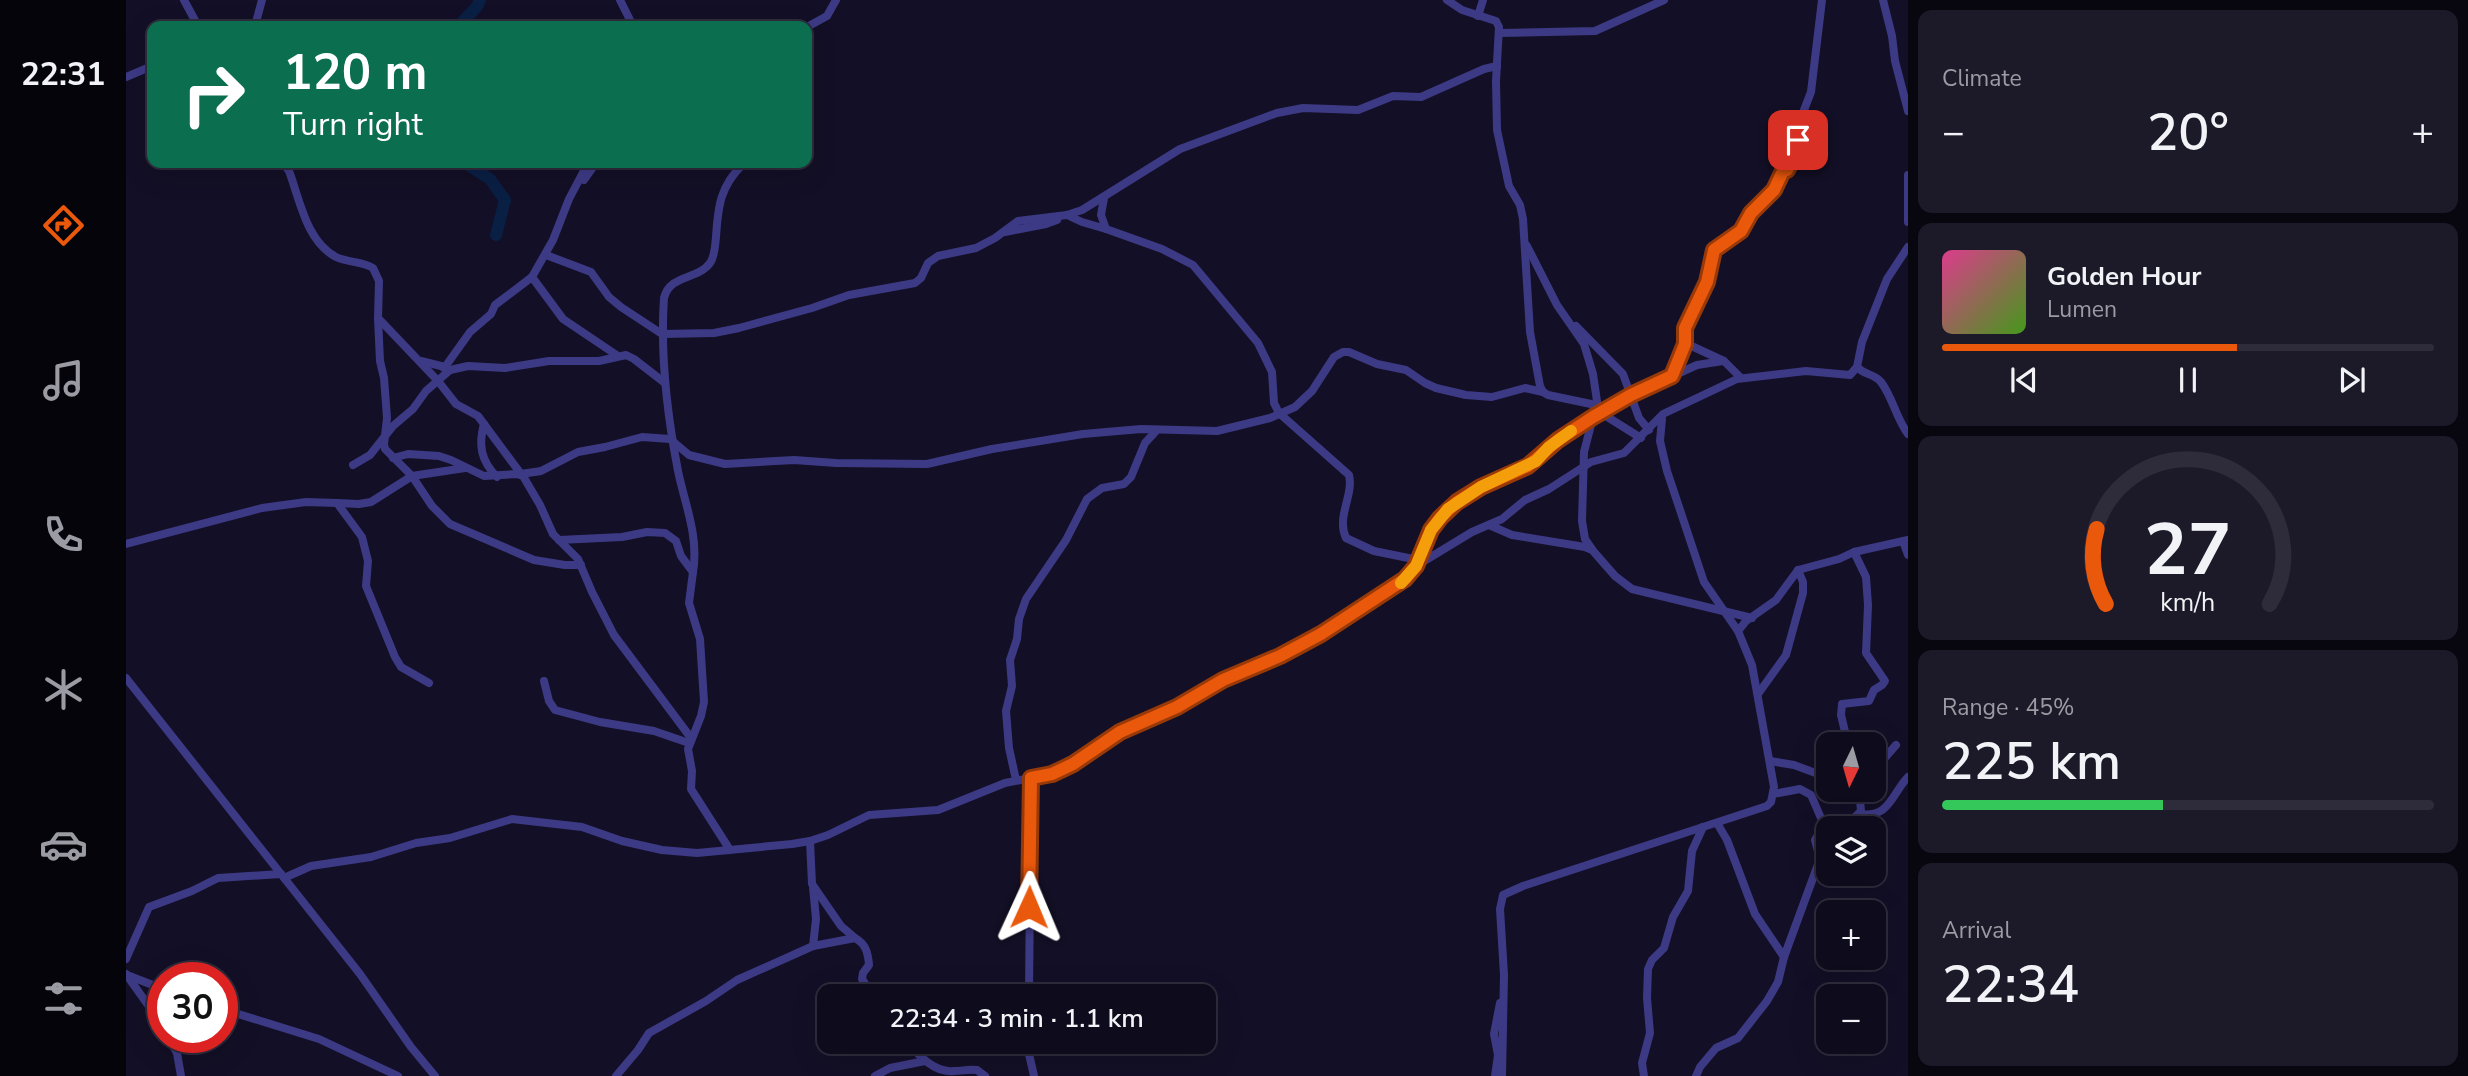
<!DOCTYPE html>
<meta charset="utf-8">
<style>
body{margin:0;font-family:"Nunito Sans",sans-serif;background:#1c1929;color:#f1f3f6;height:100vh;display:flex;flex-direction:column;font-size:26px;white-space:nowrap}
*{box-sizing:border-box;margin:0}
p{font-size:23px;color:#9b9ba3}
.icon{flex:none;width:38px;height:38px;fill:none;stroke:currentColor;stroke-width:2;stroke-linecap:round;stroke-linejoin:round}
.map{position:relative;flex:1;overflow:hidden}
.panel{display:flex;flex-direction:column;gap:10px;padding:10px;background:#08060f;width:560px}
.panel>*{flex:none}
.hud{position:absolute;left:21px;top:21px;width:665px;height:147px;border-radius:14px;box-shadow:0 7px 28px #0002,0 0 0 2px #2e2b3b;background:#0b6e4f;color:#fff;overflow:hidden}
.needle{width:46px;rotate:185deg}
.controls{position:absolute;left:1690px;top:732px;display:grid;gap:14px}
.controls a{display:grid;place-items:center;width:70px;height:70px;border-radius:14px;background:#0e0b1c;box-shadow:0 7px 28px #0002,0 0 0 2px #2e2b3b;font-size:35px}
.speed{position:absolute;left:21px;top:962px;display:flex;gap:14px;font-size:35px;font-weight:700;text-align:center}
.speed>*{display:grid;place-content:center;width:91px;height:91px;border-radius:50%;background:#0e0b1c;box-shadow:0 7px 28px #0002,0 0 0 2px #2e2b3b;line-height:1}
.speed .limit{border:10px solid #d22;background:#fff;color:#111}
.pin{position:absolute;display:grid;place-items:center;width:60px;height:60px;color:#fff;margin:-30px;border-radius:14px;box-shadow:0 4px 10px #0006}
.me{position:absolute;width:77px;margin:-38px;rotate:1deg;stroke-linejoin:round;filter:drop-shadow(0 0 5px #0008)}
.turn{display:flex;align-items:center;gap:24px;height:147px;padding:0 21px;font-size:32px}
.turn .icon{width:91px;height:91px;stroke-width:2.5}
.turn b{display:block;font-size:49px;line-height:60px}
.big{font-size:52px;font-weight:600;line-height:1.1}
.panel .tile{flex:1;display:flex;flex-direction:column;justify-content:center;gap:10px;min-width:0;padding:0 24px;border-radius:14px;background:#1c1929}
.panel .dial{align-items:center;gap:0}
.dial svg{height:182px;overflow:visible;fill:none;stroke:#2e2b3b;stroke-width:7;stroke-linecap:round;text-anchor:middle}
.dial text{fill:#f1f3f6;stroke:none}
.song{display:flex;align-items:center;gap:21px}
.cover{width:84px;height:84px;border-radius:10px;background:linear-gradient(135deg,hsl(330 70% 55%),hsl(100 70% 35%))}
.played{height:7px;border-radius:4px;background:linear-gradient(90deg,#ea580c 60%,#2e2b3b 60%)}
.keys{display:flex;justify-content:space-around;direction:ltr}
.heat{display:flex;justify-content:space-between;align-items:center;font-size:38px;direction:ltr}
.charge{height:10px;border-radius:5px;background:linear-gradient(90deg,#34c759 45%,#2e2b3b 0)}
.trip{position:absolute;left:691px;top:984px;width:399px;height:70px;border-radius:14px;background:#0e0b1c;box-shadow:0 7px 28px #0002,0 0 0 2px #2e2b3b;font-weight:600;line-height:70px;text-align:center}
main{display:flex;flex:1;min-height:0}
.menu{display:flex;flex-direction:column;width:126px;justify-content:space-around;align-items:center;background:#06040b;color:#9b9ba3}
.menu .icon{width:49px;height:49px}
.menu .current{color:#ea580c}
.menu b{font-size:32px;color:#f1f3f6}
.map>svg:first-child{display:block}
</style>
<main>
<nav class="menu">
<b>22:31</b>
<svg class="icon current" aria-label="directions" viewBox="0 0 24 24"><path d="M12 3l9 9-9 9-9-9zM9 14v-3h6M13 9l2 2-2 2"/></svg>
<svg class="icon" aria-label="music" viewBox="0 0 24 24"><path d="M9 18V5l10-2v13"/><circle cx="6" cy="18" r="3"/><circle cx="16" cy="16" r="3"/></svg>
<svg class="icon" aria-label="phone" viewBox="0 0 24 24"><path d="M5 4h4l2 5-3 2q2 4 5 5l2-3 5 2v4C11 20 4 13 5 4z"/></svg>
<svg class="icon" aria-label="climate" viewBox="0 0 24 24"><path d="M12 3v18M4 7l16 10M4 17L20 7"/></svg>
<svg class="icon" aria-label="car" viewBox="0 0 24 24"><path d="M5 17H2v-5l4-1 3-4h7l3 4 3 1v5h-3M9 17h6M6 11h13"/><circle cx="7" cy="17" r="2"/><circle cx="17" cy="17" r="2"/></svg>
<svg class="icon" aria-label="filters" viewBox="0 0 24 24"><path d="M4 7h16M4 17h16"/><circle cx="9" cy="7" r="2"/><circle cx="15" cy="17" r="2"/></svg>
</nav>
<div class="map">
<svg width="1782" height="1076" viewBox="0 0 1782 1076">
<rect width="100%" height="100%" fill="#130f26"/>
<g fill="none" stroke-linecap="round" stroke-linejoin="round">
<g stroke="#0a1f44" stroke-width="12">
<path d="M 335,26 C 338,15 351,12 354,0"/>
<path d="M 339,163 L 364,179 L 379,200 L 370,235"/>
</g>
<g stroke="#3d3a85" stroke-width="8">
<path d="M 58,0 L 72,26"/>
<path d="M 494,0 L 507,26"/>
<path d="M 1321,0 L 1336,10 L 1370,21 L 1373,27 L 1370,81 L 1371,130 L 1383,186 L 1394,205 L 1397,219 L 1404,332 L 1414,386 L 1417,392 L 1422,395 L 1465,404 L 1475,413 L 1515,438"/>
<path d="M 1757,0 L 1766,36 L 1769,61 L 1782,111"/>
<path d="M 1352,16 L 1357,0"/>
<path d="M 129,26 L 136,0"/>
<path d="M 681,27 L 701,16 L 710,0"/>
<path d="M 1373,33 L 1469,31 L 1538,0"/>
<path d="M 0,77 L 26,66"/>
<path d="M 157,163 L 163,171 C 174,200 180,241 210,257 C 222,263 236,261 247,268 L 253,281 L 252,318 L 312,381 L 330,404 L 352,416 L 395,474 L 415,471 L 452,452 L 479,447 L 516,437 L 544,439 L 563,455 L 599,464 L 668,460 L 710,463 L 801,464 L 866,449 L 957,434 L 1015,429 L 1091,431 L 1144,418 L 1169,407 L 1186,391 L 1208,357 L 1217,352 L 1223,352 L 1251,364 L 1280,370 L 1299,383 L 1310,388 L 1340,395 L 1366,397 L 1399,388 L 1417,392"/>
<path d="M 1782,175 L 1782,222"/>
<path d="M 458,180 L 470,163"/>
<path d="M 978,198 L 975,215 L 980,229 L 1036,249 L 1067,265 L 1132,343 L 1146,372 L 1148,403 L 1153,413 L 1223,475 C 1228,495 1210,517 1220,538 L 1248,551 L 1292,560"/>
<path d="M 941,215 L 956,222 L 980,229"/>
<path d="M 879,232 L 920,224 L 931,220"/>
<path d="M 1401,246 L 1431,305 L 1458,344 L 1467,374 L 1472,408"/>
<path d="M 420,255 L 465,272 L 483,297 L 495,307 L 536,334 L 588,333 L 613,328 L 686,308 L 723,295 L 789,283 L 795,278 L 802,263 L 812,256 L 850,248 L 869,238 L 892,221 L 941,215 L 956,210 L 1054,149 L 1151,113 L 1177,108 L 1232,110 L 1267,96 L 1295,97 L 1358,69 L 1371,66"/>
<path d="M 406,277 L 437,319 L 492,356"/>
<path d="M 252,318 L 254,361 L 258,378 L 261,418 L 258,444 L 259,449 L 286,476 L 306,506 L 324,524 L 408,560 L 439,565 L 455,565"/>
<path d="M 1450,326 L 1497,374 L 1513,418 L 1523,430"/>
<path d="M 295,361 L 319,367 L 344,332 L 365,314 L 369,305 L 406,277 L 427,240 L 443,199 L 462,163"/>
<path d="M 1731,367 C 1738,375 1749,374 1755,382 C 1767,398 1770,418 1782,434"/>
<path d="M 318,368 L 324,370 L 342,366 L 379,368 L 423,361 L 473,361 L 500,355 L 508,359 L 539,383"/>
<path d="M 1546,376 L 1559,343"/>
<path d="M 1615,378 L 1598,361 L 1559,343 L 1559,328 L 1579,289 L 1588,250 L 1615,231 L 1625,213 L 1648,190 L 1657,171 L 1661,171 L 1677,131 L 1678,110 L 1685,92 L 1696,0"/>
<path d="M 1467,417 L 1458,452 L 1456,521 L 1459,539 L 1468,552 L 1489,576 L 1506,589 L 1626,618"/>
<path d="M 358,424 C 352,445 355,461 371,477"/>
<path d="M 267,458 L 282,454 L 313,456 L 325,460 L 358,476 L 391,474 L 397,476 L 414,505 L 427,534 L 452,559 L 466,592 L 488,635 L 565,738"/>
<path d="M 227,465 L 244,455 L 267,426 L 287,409 L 300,391 L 324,370"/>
<path d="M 211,503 L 233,504 L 245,502 L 286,476 L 339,468"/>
<path d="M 1363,525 L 1386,535 L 1459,547 L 1466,550"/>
<path d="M 433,540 L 496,537 L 521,532 L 539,533 L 550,541 L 555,556 L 567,572 L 563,603 L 574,639 L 578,702 L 575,716 L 562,749 L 566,771 L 565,789 L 604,850"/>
<path d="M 1777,541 L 1782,555"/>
<path d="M 0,544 L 136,508 L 180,502 L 211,503 L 236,537 L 242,561 L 240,586 L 269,657 L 275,667 L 303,683"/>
<path d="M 1291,563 L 1305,530 L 1314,518 L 1342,495 L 1402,466 L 1432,440 L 1505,395 L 1571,365 L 1597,361"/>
<path d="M 567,572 C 573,536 559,505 552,471 C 541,414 534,356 538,298 C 544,274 572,280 584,263 C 589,256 589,246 590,237 C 592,206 594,186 618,163"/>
<path d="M 1612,631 L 1620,621 L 1650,600 L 1672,570 L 1713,559 L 1728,552 L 1782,540"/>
<path d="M 0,678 L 234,974 L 285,1047 L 309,1076"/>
<path d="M 418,681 L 423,701 L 429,710 L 474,722 L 528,731 L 563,743"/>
<path d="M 1632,694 L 1660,655 L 1677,593 L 1677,582 L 1672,570"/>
<path d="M 1722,744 L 1715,715 L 1716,704 L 1743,701 L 1748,690 L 1756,685 L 1759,681 L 1740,653 L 1742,605 L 1740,577 L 1728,552"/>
<path d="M 1644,761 L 1668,765 L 1703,778"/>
<path d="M 1748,764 L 1756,761 L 1770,745"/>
<path d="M 890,780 L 883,748 L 880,711 L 886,686 L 884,660 L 891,639 L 893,619 L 900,599 L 940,540 L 961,499 L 976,488 L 998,484 L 1005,477 L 1019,443 L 1030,431"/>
<path d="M 1647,794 L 1674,789 L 1685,795 L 1698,825 L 1689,840 L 1694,859"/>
<path d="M 1733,814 C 1764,819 1766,793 1782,777"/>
<path d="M 1591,823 L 1601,840 L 1629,914 L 1658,957"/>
<path d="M 1698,825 L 1719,823 L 1729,817"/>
<path d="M 1727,828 L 1729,817 L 1735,811 L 1733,789"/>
<path d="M 684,841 L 686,884 L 715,926 L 729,938"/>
<path d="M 158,878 L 185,866 L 245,857 L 290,843 L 324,838 L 386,819 L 456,827 L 496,841 L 536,850 L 571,853 L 666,844 L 684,841 L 702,835 L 743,815 L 812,810 L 879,783 L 926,774 L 947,764 L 994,732 L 1070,698 L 1097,680 L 1181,642 L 1274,583 L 1290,566 L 1346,532 L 1376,519 L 1399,500 L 1423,489 L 1465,462 L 1498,453 L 1537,414 L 1611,379 L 1680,371 L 1724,375 L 1731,367 L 1736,342 L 1761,279 L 1782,247"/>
<path d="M 687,946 L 690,919 L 687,887"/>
<path d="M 0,959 L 23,907 L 66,891 L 92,878 L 155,874"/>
<path d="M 0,974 L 37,1026"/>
<path d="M 1,975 L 37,989"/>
<path d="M 903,996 L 905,778"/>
<path d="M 96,1009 L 193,1039 L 272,1076"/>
<path d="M 43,1038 L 51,1053 L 55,1076"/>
<path d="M 781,1041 C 792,1055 808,1073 828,1071 C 836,1071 842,1069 851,1070 L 859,1076"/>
<path d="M 900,1041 L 908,1076"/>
<path d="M 490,1076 L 512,1050 L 523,1033 L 580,1001 L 611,980 L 687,946 L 729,938 C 740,944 742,953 743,965 L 737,973 L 736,979 L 747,996"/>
<path d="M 749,1076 L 764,1068 L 799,1061"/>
<path d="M 1369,1076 L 1372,1055 L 1368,1034 L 1374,1003"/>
<path d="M 1376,1076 L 1378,975 L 1374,909 L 1377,895 L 1397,886 L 1641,806 L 1645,802 L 1648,787 L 1626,665 L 1612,631 L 1578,582 L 1541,471 L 1534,441 L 1536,419"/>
<path d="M 1518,1076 L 1516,1063 L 1524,1033 L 1521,998 L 1522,969 L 1526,960 L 1538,948 L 1547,917 L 1562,891 L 1566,851 L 1577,827"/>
<path d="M 1570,1076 L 1574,1067 L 1590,1048 L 1612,1038 L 1641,1001 L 1652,982 L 1658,957 L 1694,859 L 1703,853"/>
</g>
</g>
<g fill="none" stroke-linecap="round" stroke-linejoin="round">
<defs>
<path id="route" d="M 903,907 L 905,778 L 926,774 L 947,764 L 994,732 L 1051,707 L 1097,680 L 1154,656 L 1195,634 L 1279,579 L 1290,566 L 1305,530 L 1314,518 L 1331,502 L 1355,487 L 1402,466 L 1432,440 L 1467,417 L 1505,395 L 1546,376 L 1559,344 L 1559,328 L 1581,282 L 1588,250 L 1615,231 L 1625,213 L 1648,190 L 1657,171 L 1661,170 L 1668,157 L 1672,140"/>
</defs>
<use href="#route" stroke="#983908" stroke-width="18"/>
<use href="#route" stroke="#ea580c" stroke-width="12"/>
<path stroke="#f59e0b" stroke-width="12" d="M 1275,583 L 1290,566 L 1305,530 L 1322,509 L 1355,487 L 1410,461 L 1423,447 L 1445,431"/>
</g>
</svg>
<div class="controls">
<a><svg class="needle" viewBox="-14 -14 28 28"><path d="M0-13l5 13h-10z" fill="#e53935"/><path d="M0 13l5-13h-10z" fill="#9b9ba3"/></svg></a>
<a><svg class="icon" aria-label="layers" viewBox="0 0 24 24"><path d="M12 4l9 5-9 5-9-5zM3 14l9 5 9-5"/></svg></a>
<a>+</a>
<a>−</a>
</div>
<div class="speed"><div class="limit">30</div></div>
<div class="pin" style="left:1672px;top:140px;background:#d93025"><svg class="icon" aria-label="arrive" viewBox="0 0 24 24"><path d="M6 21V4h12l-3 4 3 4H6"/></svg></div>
<svg class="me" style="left:903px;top:907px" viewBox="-20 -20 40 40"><path d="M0-17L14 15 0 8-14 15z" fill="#ea580c" stroke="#fff" stroke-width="4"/></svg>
<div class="trip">22:34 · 3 min · 1.1 km</div>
<div class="hud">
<div class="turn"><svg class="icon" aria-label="right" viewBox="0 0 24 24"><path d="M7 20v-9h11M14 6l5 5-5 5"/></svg><div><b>120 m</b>Turn right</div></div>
</div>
</div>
<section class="panel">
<div class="tile"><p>Climate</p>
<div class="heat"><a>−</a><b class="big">20°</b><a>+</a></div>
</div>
<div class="tile">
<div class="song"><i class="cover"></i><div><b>Golden Hour</b><p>Lumen</p></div></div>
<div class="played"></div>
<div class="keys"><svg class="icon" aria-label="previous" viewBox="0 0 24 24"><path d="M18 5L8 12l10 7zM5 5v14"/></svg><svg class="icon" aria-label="pause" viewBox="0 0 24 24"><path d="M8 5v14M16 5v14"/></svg><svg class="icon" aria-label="next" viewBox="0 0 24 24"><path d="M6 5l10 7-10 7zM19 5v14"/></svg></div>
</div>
<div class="tile dial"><svg viewBox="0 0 100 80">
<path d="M14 69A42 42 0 1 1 86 69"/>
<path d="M14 69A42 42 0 0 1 10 36" stroke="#ea580c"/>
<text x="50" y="56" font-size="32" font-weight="700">27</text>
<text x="50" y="72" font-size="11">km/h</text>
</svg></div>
<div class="tile"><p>Range · 45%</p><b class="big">225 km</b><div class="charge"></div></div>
<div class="tile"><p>Arrival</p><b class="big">22:34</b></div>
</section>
</main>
